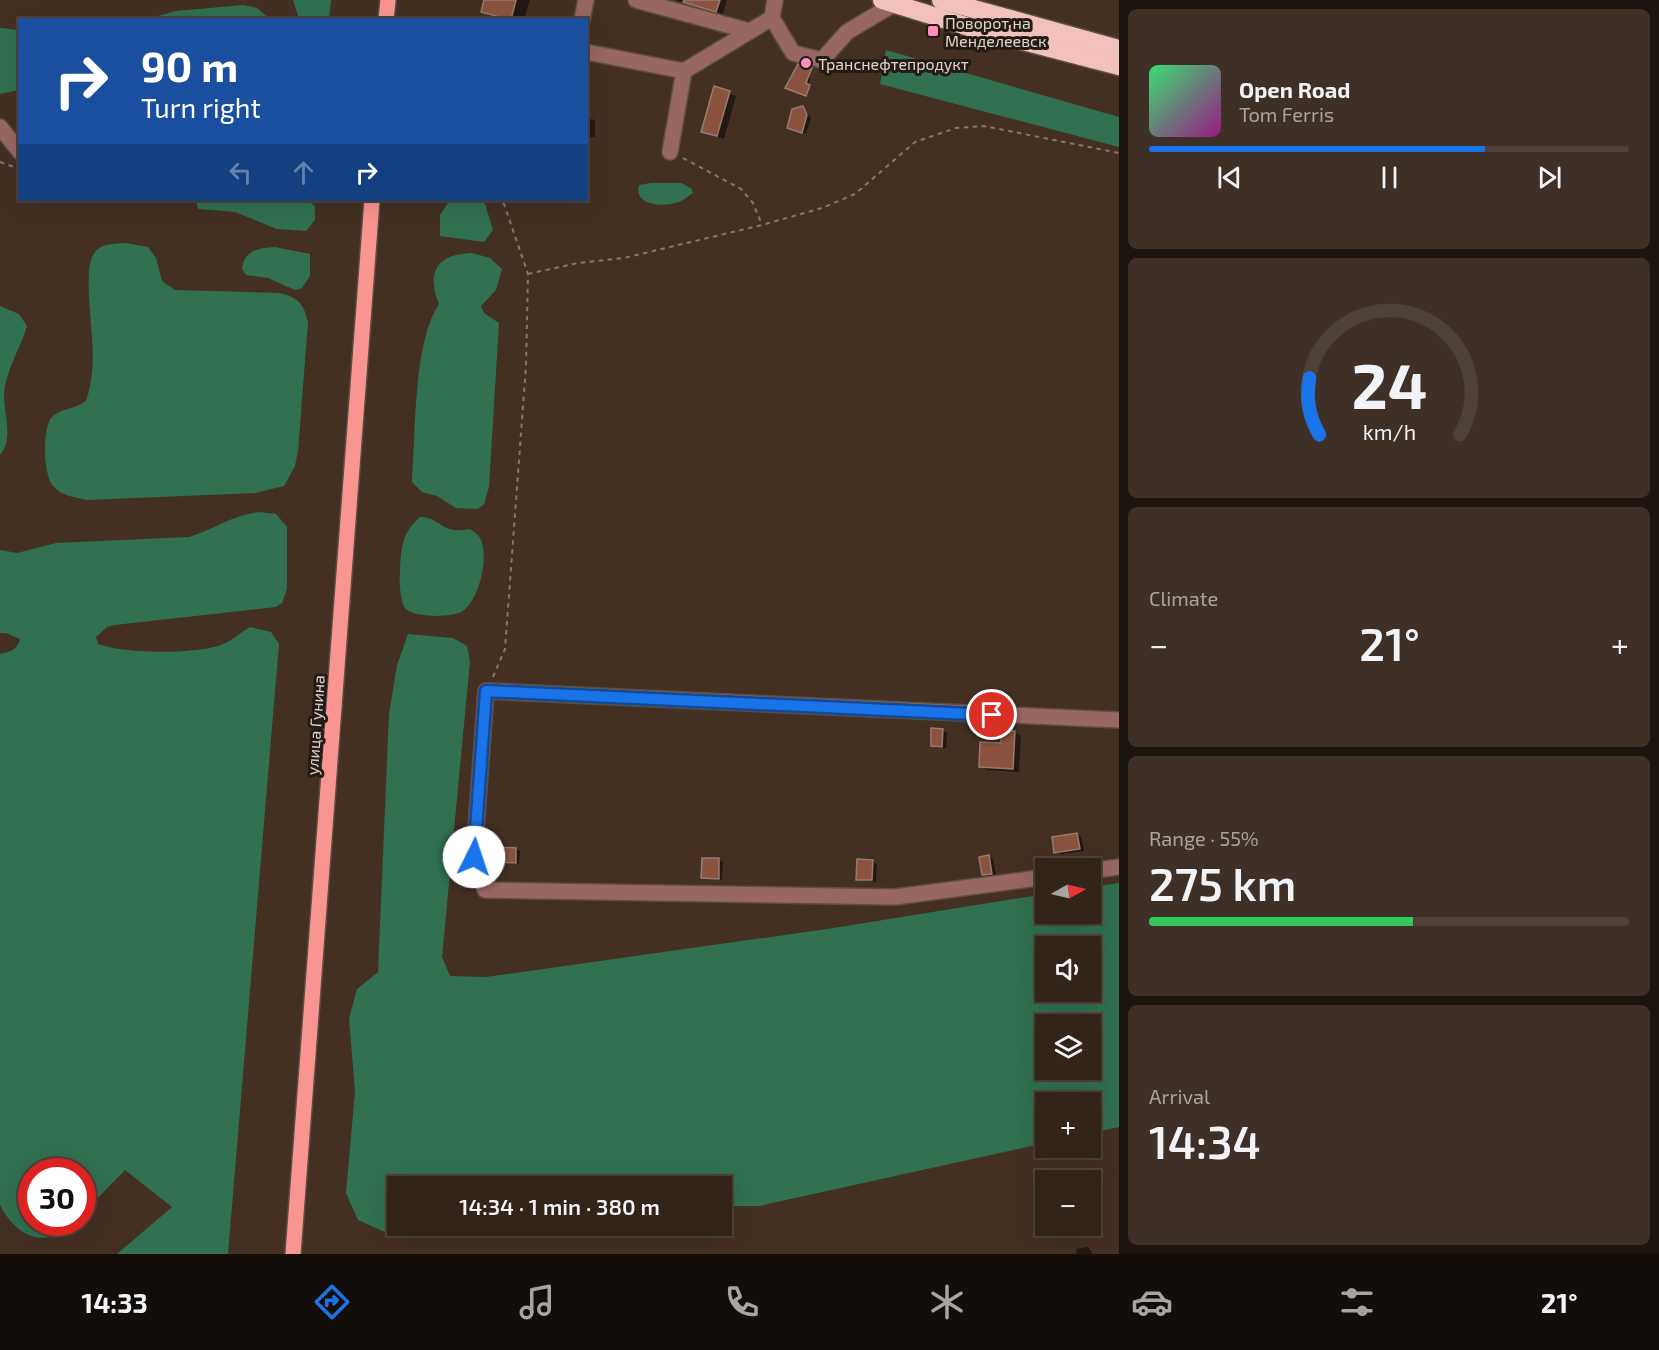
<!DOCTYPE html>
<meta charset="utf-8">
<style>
body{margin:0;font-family:"Exo 2",sans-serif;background:#3e3027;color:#f1f3f6;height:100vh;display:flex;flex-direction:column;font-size:22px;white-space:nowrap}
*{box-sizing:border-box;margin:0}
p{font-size:20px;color:#a9a4a2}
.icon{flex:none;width:33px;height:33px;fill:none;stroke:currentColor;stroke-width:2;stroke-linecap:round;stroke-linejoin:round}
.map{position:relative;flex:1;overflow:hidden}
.sheet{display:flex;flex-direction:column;gap:9px;padding:9px;background:#1c140e;width:540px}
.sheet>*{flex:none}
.top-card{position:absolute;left:18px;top:18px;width:570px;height:183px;border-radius:0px;box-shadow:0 6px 24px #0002,0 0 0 2px #4e4139;background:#1a4fa0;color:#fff;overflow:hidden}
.needle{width:39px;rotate:82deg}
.tools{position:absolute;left:1035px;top:858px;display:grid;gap:12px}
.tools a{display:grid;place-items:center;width:66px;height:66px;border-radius:0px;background:#33241a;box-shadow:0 6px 24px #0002,0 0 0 2px #4e4139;font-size:30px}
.speed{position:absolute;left:18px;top:1158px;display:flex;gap:12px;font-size:30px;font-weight:700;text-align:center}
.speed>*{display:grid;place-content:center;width:78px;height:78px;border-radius:50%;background:#33241a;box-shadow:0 6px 24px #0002,0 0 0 2px #4e4139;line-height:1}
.speed .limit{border:9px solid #d22;background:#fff;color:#111}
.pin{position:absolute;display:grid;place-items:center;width:51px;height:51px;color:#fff;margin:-26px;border:3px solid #fff;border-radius:50%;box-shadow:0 2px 6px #0007}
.me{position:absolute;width:66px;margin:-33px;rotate:4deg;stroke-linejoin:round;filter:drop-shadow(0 0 4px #0008)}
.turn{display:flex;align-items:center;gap:21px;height:126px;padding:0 24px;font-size:27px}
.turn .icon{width:78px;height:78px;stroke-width:2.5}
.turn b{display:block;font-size:42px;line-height:51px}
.lanes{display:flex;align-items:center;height:57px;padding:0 24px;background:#0003;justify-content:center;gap:30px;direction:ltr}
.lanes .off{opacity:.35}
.big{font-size:45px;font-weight:600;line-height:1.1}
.sheet .card{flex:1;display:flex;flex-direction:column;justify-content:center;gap:9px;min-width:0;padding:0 21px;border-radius:9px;background:#3e3027}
.sheet .dial{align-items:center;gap:0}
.dial svg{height:156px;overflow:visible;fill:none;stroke:#4e4139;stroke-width:7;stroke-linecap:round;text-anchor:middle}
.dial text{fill:#f1f3f6;stroke:none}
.song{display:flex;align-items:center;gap:18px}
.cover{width:72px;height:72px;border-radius:9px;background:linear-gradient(135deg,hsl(140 70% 55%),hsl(310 70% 35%))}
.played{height:6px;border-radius:3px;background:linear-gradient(90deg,#1a73e8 70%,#4e4139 70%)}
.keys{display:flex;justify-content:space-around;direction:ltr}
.heat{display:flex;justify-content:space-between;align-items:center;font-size:33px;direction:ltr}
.charge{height:9px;border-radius:4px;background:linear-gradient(90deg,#34c759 55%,#4e4139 0)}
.trip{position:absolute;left:387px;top:1176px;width:345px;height:60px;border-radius:0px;background:#33241a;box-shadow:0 6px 24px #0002,0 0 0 2px #4e4139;font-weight:600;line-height:60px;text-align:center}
.dock{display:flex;height:96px;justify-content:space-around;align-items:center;background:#140e0a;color:#a9a4a2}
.dock .icon{width:42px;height:42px}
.dock .selected{color:#1a73e8}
.dock b{font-size:27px;color:#f1f3f6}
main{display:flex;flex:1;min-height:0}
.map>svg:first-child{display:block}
</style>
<main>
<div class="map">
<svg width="1119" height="1254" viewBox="0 0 1119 1254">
<rect width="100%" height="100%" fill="#443023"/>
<g fill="#317051" fill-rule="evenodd">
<path d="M 293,0 L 331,0 L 329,19 L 299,19 Z"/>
<path d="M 243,5 L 257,8 L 270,19 L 148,19 L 176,11 Z"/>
<path d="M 0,28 L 20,30 L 19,90 L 0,94 Z"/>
<path d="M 886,50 L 1119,117 L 1119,147 L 880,84 Z"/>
<path d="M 651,183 L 681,183 L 691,188 L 693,193 C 687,197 682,202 675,203 C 662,207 633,205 639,185 Z"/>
<path d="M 196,200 L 306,200 L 315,206 L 315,220 L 306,231 L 277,229 L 235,212 L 198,209 Z"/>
<path d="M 450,200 L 477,200 L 485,204 L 493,230 L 484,242 L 440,236 L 440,215 Z"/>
<path d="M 125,243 L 148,247 L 156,258 L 162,281 L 175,290 L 279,293 C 298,297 304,304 308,322 L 298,451 L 295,466 L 284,486 L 255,493 L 87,500 C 75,497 61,496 53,486 C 43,475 42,428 52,417 C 61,408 76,409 86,401 C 101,359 86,313 89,270 C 90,263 92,254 98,249 C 105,243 117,244 125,243 Z"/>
<path d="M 275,247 L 310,254 L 310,276 L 302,288 L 295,290 L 268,278 L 246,275 L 242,269 C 244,250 259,248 275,247 Z"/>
<path d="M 472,253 L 490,258 L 502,269 L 496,290 L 481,306 L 484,313 L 499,323 L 489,487 L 484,504 L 478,509 L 456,508 L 437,496 L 422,492 L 412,482 C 416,433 413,343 439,304 C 426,272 437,254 472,253 Z"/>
<path d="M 0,306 L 19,314 L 27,326 C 20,350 5,371 4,396 C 4,415 14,439 0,455 Z"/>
<path d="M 259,512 L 276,514 L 287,527 L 287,589 L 282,603 L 276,607 L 115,625 L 107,627 L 96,637 L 98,644 C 124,654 191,654 218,646 C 229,643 240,633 250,627 L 271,632 L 279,644 L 228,1254 L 117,1254 L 172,1207 L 125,1170 L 83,1213 L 82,1172 L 32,1172 L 32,1222 L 73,1223 C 45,1251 16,1236 0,1205 L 0,654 C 11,652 17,650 20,639 L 6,633 L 0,633 L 0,550 L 17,553 L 56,543 L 189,537 C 214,529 233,515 259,512 Z"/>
<path d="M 420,517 C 441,517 440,535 470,529 C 474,532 478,534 480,538 C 490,557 479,599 463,611 C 453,618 413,618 405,608 C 400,600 399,581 400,571 C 401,549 402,532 420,517 Z"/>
<path d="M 408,634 L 453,638 L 467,646 L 470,661 L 442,957 L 450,976 L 486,977 L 827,929 L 1045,894 L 1046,914 L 1090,914 L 1091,887 L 1119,883 L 1119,1127 L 1091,1133 L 1090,1102 L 1046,1102 L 1045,1143 L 759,1206 L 722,1206 L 722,1186 L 398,1186 L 398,1226 L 489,1226 L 414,1234 L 385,1232 L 358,1220 L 346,1193 L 355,1091 L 349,1019 L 357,989 L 378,972 L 389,714 L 397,665 ZM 1046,946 L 1090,946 L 1090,992 L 1046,992 ZM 1046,1024 L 1090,1024 L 1090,1070 L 1046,1070 Z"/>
</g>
<g fill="#0007">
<path d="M 486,0 L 530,0 L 524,20 L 494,18 L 483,11 Z"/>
<path d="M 675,0 L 727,0 L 723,14 Z"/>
<path d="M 811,69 L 808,95 L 787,88 Z"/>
<path d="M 715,88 L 736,96 L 724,139 L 703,131 Z"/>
<path d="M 803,107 L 811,118 L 806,134 L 793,129 Z"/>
<path d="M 586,118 L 595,120 L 595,137 L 586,137 Z"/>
<path d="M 943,730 L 947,733 L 946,748 L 936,748 L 932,745 Z"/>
<path d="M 1014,732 L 1021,736 L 1019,772 L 987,770 L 981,767 Z"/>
<path d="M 1077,834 L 1081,837 L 1084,851 L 1060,854 L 1056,852 Z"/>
<path d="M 516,849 L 520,851 L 519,864 L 499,861 Z"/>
<path d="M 989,857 L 993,859 L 996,875 L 988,877 L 984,874 Z"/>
<path d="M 719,860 L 723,862 L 722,880 L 703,877 Z"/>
<path d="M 873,861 L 877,864 L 876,882 L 858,879 Z"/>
<path d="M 1088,1247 L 1093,1254 L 1077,1254 L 1076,1249 Z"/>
</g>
<g fill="#8b533e" stroke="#957a71" stroke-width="1.5">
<path d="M 484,0 L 516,0 L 511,20 L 481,12 Z"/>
<path d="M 684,0 L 720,0 L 716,12 L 683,2 Z"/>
<path d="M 798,64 L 812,68 L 806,83 L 810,85 L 806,96 L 785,88 Z"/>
<path d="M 714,86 L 730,91 L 717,136 L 701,132 Z"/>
<path d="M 803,106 L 807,115 L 802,133 L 787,128 L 792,109 Z"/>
<path d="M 931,728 L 943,729 L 942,747 L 931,746 Z"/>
<path d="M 1001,730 L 1015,731 L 1013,769 L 979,767 L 980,742 L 1001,743 Z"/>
<path d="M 1077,833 L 1080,849 L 1054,853 L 1052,837 Z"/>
<path d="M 499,847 L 516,848 L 516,863 L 498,862 Z"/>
<path d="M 989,855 L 992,874 L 982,875 L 979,857 Z"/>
<path d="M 702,858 L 719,858 L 719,879 L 701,878 Z"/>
<path d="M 857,859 L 873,860 L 872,880 L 856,880 Z"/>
</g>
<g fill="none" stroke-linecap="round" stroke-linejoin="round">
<defs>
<g id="minor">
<path d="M 636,0 L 749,31"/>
<path d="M 775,0 L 772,18 L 793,53 L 822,60 L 847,32 L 894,4"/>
<path d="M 582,20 L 586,0"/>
<path d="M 586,52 L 684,71 L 772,18"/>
<path d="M 0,127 L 20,152"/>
<path d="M 670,152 L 684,71"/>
<path d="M 1090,871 L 1119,867"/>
<path d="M 1046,877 L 895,897 L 485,890 L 474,857 L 486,691 L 1119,720"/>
</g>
<g id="major">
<path d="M 386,20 L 388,0"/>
<path d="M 293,1254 L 372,200"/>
</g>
<g id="highway">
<path d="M 882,0 L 969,27 L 1119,66"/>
<path d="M 941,0 L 1119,49"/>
</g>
</defs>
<use href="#minor" stroke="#604d41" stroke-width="18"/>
<use href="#major" stroke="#604d41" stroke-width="18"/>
<use href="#highway" stroke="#604d41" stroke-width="21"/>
<g stroke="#86756a" stroke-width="2" stroke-dasharray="4.5 4.5" stroke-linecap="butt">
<path d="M 683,158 L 741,189 L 753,203 L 762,225"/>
<path d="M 0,162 L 20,169"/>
<path d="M 528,274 L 578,263 L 624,258 L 762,225 L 822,208 L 855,194 L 915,142 L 956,128 L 984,126 L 1119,153"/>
<path d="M 493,677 L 505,649 L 526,366 L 528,274 L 504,204 L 496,200"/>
</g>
<use href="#minor" stroke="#986764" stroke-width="15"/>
<use href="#major" stroke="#f99591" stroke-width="15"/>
<use href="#highway" stroke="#f2c0bd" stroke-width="18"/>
</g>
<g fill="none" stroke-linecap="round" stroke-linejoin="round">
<defs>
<path id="route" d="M 474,857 L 486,691 L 992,715"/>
</defs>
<use href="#route" stroke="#114b97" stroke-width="15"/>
<use href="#route" stroke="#1a73e8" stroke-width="10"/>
</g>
<g fill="#fe8ebb" stroke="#241b15" stroke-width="2">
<rect x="927" y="25" width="12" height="12" rx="3"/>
<circle cx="806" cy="63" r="6"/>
</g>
<g text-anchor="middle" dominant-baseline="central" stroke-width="6" stroke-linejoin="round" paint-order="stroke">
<g font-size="16" fill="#e0d3ca" stroke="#241b15" text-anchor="start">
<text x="945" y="22">Поворот на<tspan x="945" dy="18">Менделеевск</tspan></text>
<text x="818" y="63">Транснефтепродукт</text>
</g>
<g font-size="16" fill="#e0d3ca" stroke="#241b15">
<text transform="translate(315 725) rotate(-86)">улица Гунина</text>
</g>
</g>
</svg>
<div class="tools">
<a><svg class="needle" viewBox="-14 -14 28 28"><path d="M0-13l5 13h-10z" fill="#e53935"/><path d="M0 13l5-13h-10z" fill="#a9a4a2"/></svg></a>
<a><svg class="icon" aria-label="sound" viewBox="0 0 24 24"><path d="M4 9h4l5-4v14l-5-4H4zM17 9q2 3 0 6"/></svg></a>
<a><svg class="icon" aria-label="layers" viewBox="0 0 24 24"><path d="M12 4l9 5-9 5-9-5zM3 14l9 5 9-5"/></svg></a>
<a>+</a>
<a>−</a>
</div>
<div class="speed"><div class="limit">30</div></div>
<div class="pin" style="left:992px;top:715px;background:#d93025"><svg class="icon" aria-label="arrive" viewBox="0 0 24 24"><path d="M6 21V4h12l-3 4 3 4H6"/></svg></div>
<svg class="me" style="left:474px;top:857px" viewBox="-20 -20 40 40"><circle r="19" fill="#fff"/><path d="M0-13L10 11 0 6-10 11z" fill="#1a73e8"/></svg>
<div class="trip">14:34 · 1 min · 380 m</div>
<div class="top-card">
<div class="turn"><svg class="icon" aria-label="right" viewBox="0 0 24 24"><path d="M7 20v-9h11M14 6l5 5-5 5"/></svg><div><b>90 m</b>Turn right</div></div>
<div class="lanes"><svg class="icon off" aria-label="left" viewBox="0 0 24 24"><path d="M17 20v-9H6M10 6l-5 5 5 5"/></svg><svg class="icon off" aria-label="ahead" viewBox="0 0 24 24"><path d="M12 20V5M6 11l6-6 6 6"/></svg><svg class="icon" aria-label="right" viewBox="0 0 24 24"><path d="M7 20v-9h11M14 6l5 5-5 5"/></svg></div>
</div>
</div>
<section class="sheet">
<div class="card">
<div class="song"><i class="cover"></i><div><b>Open Road</b><p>Tom Ferris</p></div></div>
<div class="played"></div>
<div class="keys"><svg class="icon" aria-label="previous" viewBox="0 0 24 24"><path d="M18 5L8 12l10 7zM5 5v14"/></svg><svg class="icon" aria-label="pause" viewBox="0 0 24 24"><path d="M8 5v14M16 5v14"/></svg><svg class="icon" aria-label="next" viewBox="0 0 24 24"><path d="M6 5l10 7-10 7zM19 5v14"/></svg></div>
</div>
<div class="card dial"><svg viewBox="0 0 100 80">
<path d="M14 69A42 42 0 1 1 86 69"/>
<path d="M14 69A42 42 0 0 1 9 40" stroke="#1a73e8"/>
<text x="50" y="56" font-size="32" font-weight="700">24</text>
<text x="50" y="72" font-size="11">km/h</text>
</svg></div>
<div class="card"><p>Climate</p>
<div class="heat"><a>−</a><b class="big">21°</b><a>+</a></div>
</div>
<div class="card"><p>Range · 55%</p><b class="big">275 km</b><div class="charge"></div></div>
<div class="card"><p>Arrival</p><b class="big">14:34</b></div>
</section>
</main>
<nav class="dock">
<b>14:33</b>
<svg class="icon selected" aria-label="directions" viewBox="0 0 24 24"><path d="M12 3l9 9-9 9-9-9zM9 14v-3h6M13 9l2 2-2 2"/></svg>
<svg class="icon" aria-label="music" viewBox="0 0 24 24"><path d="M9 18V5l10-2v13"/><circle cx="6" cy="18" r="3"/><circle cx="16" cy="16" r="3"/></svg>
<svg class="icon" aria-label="phone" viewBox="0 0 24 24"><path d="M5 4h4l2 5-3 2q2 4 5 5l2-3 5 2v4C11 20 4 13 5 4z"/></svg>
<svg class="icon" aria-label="climate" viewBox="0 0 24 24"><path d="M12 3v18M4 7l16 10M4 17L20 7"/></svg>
<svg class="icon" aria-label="car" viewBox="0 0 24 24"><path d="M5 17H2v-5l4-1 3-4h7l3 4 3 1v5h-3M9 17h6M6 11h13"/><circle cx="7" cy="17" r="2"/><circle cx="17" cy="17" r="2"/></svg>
<svg class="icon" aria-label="filters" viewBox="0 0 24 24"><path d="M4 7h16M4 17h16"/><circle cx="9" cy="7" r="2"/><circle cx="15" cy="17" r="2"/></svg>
<b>21°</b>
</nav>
